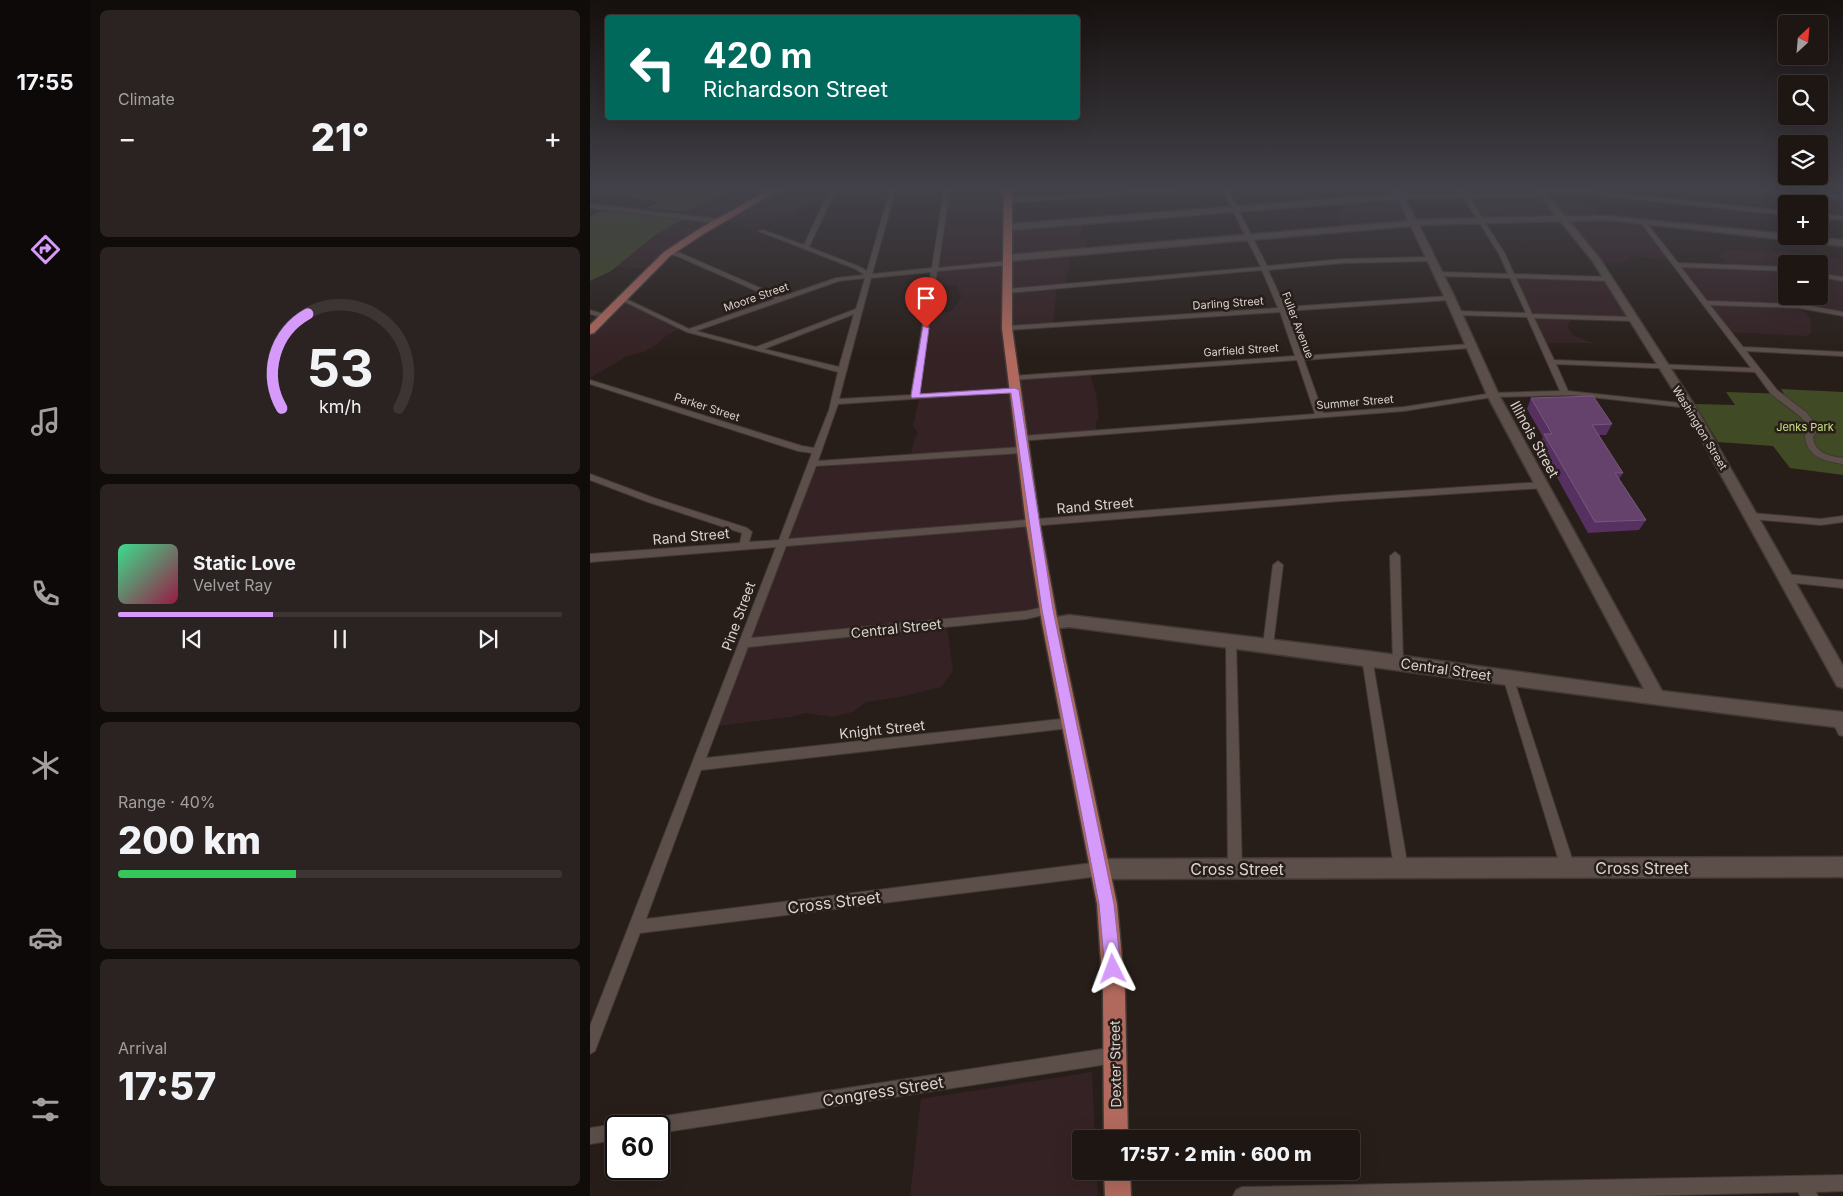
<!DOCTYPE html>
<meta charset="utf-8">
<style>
body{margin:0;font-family:Inter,sans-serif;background:#2b2321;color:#f1f3f6;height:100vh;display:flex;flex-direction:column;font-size:19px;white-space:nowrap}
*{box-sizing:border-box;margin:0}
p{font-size:16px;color:#a19fa0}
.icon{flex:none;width:28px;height:28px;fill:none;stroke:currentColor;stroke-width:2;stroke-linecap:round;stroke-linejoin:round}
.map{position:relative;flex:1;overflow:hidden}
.details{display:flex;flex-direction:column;gap:10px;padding:10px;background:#100c0a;width:500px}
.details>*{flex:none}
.hud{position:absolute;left:15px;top:15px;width:475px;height:105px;border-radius:5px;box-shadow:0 5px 20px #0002,0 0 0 1px #3c3533;background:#00695c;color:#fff;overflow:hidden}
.needle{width:32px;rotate:26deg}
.controls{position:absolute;left:1188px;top:15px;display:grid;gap:10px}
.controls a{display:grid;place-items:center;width:50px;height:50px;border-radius:5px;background:#1e1613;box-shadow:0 5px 20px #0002,0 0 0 1px #3c3533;font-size:25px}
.speed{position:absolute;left:15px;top:1115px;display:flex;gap:10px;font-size:25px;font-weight:700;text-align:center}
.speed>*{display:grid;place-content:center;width:65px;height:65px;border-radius:50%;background:#1e1613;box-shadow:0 5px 20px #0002,0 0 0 1px #3c3533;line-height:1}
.speed .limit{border:2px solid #111;border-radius:8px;background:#fff;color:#111}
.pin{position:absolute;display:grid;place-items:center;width:42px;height:42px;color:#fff;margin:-51px -21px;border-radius:50% 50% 50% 0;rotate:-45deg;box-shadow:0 0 5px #0007}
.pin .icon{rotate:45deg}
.me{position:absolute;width:55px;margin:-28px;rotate:357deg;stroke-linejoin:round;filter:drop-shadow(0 0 4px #0008)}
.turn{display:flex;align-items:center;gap:18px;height:105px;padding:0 15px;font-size:22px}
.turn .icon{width:65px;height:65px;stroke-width:2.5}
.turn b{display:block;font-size:35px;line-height:42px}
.big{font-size:38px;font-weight:800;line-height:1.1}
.details .card{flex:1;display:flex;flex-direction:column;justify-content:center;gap:8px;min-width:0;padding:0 18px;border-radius:8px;background:#2b2321}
.details .dial{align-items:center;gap:0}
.dial svg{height:130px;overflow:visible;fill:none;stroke:#3c3533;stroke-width:7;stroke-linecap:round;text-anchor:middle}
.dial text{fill:#f1f3f6;stroke:none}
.song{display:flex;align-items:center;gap:15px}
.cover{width:60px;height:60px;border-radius:8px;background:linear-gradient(135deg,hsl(150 70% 55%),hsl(340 70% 35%))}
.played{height:5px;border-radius:2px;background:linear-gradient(90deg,#d69bfa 35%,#3c3533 35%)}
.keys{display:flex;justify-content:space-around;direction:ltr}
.heat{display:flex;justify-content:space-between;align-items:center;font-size:28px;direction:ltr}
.charge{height:8px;border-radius:4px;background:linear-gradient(90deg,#34c759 40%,#3c3533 0)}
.trip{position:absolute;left:482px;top:1130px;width:288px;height:50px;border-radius:5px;background:#1e1613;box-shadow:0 5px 20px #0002,0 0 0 1px #3c3533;font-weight:800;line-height:50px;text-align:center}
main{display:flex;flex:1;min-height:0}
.dock{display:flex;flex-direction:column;width:90px;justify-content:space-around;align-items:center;background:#0c0908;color:#a19fa0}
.dock .icon{width:35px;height:35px}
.dock .current{color:#d69bfa}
.dock b{font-size:22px;color:#f1f3f6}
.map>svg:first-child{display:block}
</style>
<main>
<nav class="dock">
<b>17:55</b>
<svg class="icon current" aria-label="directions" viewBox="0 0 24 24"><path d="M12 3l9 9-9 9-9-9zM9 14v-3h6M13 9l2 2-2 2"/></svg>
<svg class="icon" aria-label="music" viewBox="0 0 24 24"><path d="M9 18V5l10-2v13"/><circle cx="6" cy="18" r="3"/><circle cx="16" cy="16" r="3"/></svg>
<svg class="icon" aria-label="phone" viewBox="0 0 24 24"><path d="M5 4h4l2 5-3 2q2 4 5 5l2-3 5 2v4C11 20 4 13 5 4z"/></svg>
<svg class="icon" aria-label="climate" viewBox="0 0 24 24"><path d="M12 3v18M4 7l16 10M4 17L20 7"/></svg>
<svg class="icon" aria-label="car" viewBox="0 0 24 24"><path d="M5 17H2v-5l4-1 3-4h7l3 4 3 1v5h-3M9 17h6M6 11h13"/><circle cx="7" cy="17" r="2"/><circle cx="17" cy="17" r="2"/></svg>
<svg class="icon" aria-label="filters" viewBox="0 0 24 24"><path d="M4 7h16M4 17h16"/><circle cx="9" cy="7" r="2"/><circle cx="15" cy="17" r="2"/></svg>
</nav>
<section class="details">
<div class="card"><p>Climate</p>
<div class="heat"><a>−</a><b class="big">21°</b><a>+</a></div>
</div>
<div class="card dial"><svg viewBox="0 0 100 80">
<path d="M14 69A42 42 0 1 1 86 69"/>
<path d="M14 69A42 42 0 0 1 30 11" stroke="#d69bfa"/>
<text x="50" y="56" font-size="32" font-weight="700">53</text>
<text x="50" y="72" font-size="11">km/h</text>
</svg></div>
<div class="card">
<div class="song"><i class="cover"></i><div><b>Static Love</b><p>Velvet Ray</p></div></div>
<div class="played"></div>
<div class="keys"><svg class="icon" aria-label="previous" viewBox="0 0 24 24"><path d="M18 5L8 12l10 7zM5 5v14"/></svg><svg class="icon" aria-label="pause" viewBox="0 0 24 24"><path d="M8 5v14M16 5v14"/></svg><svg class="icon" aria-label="next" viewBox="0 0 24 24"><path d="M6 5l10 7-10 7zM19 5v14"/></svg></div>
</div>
<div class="card"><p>Range · 40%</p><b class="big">200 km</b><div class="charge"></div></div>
<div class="card"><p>Arrival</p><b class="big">17:57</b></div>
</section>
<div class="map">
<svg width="1253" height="1196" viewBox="0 0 1253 1196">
<rect width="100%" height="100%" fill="#281e19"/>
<g fill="#352224" fill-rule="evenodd">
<path d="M 140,189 L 242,189 L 236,201 L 219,203 L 205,213 L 206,217 L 203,219 L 194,217 L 164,229 L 135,219 L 60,269 L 25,267 L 64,236 L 97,218 L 95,212 Z"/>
<path d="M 356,189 L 494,189 L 495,196 L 421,202 L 416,227 L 491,223 L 492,231 L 489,238 L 496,241 L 497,251 L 478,253 L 480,267 L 475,277 L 477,286 L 467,287 L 463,325 L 419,329 L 424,380 L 500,374 L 506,394 L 509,417 L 506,423 L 506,434 L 431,441 L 453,614 L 357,626 L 363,671 L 351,687 L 310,697 L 276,702 L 263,712 L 242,717 L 215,713 L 201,717 L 118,727 L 217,469 L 320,458 L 324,440 L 328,433 L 323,426 L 329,398 L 325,396 L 337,314 L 359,312 L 364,308 L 372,296 L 367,289 L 369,285 L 343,287 Z"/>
<path d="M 948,189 L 979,189 L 988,198 L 986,201 L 1006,206 L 1010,219 L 1050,222 L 1081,260 L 1061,259 L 1042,255 L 1033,263 L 1009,263 L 973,219 L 890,220 L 874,196 L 953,195 Z"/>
<path d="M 808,197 L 822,224 L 754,229 L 749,221 L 753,207 L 749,202 Z"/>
<path d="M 1142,250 L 1196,252 L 1253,260 L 1253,315 L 1210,308 L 1220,318 L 1221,333 L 1216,336 L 1140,332 L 1088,266 L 1137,266 L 1129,255 L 1134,251 ZM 1196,264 L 1229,264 L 1229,296 L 1196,296 Z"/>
<path d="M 923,277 L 1019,280 L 1044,320 L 982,318 L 977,326 L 984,336 L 1004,343 L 954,343 Z"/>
<path d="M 32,299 L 89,329 L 75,336 L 69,343 L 54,352 L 37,356 L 0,378 L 0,331 Z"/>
<path d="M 502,1072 L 505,1139 L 491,1139 L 491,1171 L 507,1171 L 508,1196 L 320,1196 L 331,1099 Z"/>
</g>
<g fill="#404a24">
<path d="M 53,189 L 140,189 L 95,212 L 57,208 L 69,202 L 38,197 Z"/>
<path d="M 16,208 L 97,217 L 64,236 L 21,271 L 0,281 L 0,217 Z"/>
<path d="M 1191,389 L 1253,392 L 1253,475 L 1200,468 L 1183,446 L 1128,442 L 1105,404 L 1145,405 L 1136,392 L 1194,394 Z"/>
</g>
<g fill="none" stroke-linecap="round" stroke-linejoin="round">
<defs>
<g id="street">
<path d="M 240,189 L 246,189 L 219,247 L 270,267 L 277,271 L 300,189 L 306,189 L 282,274 L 342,268 L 354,189 L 360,189 L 348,268 L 418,261 L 421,263 L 418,265 L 347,271 L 329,394 L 425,388 L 429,390 L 425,392 L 248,404 L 228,461 L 433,447 L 437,450 L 433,453 L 226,466 L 198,539 L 751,495 L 953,482 L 957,485 L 953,488 L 751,501 L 196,546 L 161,638 L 436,611 L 458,606 L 462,607 L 463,610 L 462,613 L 436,619 L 158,647 L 116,758 L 480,718 L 484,719 L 486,723 L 484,727 L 480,728 L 111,770 L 56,919 L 510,862 L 515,864 L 517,869 L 515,874 L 510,876 L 50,933 L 5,1051 L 0,1054 L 0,1026 L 186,547 L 0,562 L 0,554 L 150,543 L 152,533 L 58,502 L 0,480 L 0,474 L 64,498 L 157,528 L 162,532 L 159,542 L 189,540 L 222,453 L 208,451 L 0,384 L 0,380 L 212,446 L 224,448 L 239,410 L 248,372 L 97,332 L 29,299 L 34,298 L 99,329 L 185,299 L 87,256 L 77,254 L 77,252 L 90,253 L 191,297 L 246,278 L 274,275 L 266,269 L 168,231 L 173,230 L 214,245 ZM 341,272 L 321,395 L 249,399 L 281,278 ZM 275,278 L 266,309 L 166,347 L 106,331 L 249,281 ZM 264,314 L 249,367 L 174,349 Z"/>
<path d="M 564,189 L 588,189 L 585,191 L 419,203 L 416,201 L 419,199 Z"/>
<path d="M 632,189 L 638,189 L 677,266 L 754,259 L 841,257 L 844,259 L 841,261 L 754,263 L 678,270 L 695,307 L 860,296 L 863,298 L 860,300 L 696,311 L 712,356 L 881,344 L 884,346 L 881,348 L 714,360 L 733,413 L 814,407 L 903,393 L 970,391 L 937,317 L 866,315 L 863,313 L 866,311 L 936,313 L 920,278 L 848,276 L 845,274 L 848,272 L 918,274 L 909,254 L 868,189 L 874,189 L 915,254 L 924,274 L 1018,277 L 1021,279 L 1018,281 L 926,278 L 942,314 L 1043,317 L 1046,319 L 1043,321 L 944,318 L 964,360 L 1161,368 L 1051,223 L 1051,221 L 1055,221 L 1088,263 L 1196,267 L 1196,271 L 1091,267 L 1117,301 L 1209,304 L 1253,312 L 1253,316 L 1209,308 L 1120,305 L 1153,347 L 1253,352 L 1253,356 L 1156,351 L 1187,390 L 1217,413 L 1228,427 L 1229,429 L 1223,436 C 1224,453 1238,456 1253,458 L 1253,464 C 1234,461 1216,457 1215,435 L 1221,429 L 1211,417 L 1181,394 L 1165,372 L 966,364 L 978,391 L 1099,404 L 1103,406 L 1099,408 L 983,395 L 903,397 L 814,411 L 429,441 L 429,437 L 432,436 L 725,414 L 707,360 L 423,380 L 419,378 L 423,376 L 705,356 L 690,312 L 417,330 L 414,328 L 417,326 L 688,308 L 672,270 L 417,293 L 414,291 L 417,289 L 671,267 Z"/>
<path d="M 947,189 L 985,189 L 1196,211 L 1196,215 L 985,193 L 949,192 Z"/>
<path d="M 1163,189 L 1181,189 L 1253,196 L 1253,200 Z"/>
<path d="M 1229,214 L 1253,216 L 1253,220 L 1229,218 Z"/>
<path d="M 1229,273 L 1253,277 L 1253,281 L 1229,277 Z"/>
<path d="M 0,310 L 17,315 L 18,316 L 15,318 L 0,314 Z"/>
<path d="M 1161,513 L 1231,519 L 1253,516 L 1253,522 L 1231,525 L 1161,519 L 1156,516 Z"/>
<path d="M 805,552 L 810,556 L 813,663 L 812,666 L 808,668 L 804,666 L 803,663 L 800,556 Z"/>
<path d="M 688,561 L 693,565 L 683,645 L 682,648 L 678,649 L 674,648 L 673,645 L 683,565 Z"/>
<path d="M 1195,574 L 1253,580 L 1253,588 L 1195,582 L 1190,578 Z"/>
<path d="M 641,637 L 645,638 L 646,641 L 652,869 L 650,874 L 645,876 L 640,874 L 638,869 L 636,641 L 637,638 Z"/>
<path d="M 777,654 L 781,655 L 782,658 L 818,868 L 816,873 L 811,875 L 806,873 L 804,868 L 772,658 L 773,655 Z"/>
<path d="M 918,672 L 922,674 L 923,677 L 985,868 L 983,873 L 978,875 L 973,873 L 971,868 L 913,677 L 914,674 Z"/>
<path d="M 1247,714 L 1251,715 L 1253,719 L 1253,736 L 1249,735 L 1241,719 L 1243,715 Z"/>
<path d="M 525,1047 L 530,1050 L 533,1055 L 530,1060 L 525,1063 L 69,1133 L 69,1126 L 54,1126 L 56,1120 L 62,1118 Z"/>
<path d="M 26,1124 L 32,1126 L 26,1126 L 26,1140 L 0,1144 L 0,1128 Z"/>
<path d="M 1253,1175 L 1253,1191 L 1226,1192 L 1228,1196 L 1210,1196 L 1208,1192 L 1046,1196 L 643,1196 L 646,1190 L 652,1187 Z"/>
</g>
<g id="secondary">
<path d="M 803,189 L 811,189 L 813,194 L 947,193 L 944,189 L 952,189 L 975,216 L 1018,216 L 1196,234 L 1196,236 L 1253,240 L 1253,246 L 1018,220 L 979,221 L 1010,259 L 1105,406 L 1253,666 L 1253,688 L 1247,686 L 1093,406 L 1002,260 L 970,221 L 829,225 L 865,298 L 909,395 L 1072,691 L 1253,712 L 1253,728 C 995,697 737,660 479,627 L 460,629 L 455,627 L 452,623 L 455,619 L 479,615 L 777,651 L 1054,689 L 897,395 L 855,298 L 821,226 L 418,261 L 414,258 L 418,255 L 818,221 L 808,199 L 419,230 L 415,227 L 419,224 L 806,194 ZM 951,197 L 966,216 L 826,220 L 815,198 Z"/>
<path d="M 0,204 L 127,219 L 131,221 L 127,223 L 0,208 Z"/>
<path d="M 1253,857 L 1253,877 L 510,879 L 503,876 L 500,869 L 503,862 L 510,859 Z"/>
</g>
<g id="primary">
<path d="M 180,189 L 190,189 L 115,233 L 80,256 L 4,333 L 0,334 L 0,325 L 74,252 L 109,229 Z"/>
<path d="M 414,189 L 422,189 L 422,328 L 450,524 L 468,623 L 527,904 L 535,992 L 538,1139 L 514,1139 L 513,992 L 507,904 L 452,623 L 436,524 L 412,328 Z"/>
<path d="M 514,1171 L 540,1171 L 541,1196 L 515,1196 Z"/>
</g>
</defs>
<use href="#street" stroke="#413936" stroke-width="2"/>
<use href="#secondary" stroke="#413936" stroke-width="3"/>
<use href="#primary" stroke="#413936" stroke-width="3"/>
<use href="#street" fill="#5c4f4a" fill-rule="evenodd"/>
<use href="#secondary" fill="#5c4f4a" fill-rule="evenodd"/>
<use href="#primary" fill="#b1695d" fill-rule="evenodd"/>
</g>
<path fill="#563060" d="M 941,398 L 1022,424 L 1016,435 L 1009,435 L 1033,473 L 1029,479 L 1056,520 L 1049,530 L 998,533 L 949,445 L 953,437 L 937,409 Z"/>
<path fill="#64426c" stroke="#77587c" d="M 1003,396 L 1022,424 L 1002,425 L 1033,473 L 1025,473 L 1056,520 L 1005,522 L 954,434 L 962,434 L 941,398 Z"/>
<linearGradient id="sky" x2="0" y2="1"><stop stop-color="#16100e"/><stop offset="0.53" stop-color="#424149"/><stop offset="1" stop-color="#424149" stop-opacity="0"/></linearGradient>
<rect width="1253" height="356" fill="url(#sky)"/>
<path fill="#d69bfa" stroke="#8b65a2" d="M 333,326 L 339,328 L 330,394 L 425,388 L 429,390 L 463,610 L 524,904 L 531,969 L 529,975 L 523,977 L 517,975 L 515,969 L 509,904 L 452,610 L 421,393 L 322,398 L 321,396 Z"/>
<g text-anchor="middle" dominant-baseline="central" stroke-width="5" stroke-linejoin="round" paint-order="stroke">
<g font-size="11" fill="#dbd3d0" stroke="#281e19">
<text transform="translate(166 297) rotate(-19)">Moore Street</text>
<text transform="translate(638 303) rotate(-4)">Darling Street</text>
<text transform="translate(708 325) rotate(69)">Fuller Avenue</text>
<text transform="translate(651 350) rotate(-4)">Garfield Street</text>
<text transform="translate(765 402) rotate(-5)">Summer Street</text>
<text transform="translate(117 407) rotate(18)">Parker Street</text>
<text transform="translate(1110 428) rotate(59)">Washington Street</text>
</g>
<g font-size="11" fill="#c8e17f" stroke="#281e19">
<text x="1215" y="427">Jenks Park</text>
</g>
<g font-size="14" fill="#dbd3d0" stroke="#281e19">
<text transform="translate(945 439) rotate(61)">Illinois Street</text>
<text transform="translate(505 505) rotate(-5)">Rand Street</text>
<text transform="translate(101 536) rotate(-5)">Rand Street</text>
<text transform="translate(148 616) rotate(-70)">Pine Street</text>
<text transform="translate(306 628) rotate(-6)">Central Street</text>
<text transform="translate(856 669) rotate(8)">Central Street</text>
<text transform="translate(292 729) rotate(-6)">Knight Street</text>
<text transform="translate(525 1064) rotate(-91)">Dexter Street</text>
</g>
<g font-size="16" fill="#dbd3d0" stroke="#281e19">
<text x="1052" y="868">Cross Street</text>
<text x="647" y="869">Cross Street</text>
<text transform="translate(244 902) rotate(-7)">Cross Street</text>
<text transform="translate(293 1091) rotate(-9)">Congress Street</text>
</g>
</g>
</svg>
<div class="controls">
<a><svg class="needle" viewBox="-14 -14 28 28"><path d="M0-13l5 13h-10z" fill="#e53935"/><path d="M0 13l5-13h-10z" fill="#a19fa0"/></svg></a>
<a><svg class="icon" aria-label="search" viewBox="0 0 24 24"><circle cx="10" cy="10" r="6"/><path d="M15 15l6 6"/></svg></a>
<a><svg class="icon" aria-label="layers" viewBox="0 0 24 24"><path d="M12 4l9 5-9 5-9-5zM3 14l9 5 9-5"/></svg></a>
<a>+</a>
<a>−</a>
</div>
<div class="speed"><div class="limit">60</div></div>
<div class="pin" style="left:336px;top:328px;background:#d93025"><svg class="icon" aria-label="arrive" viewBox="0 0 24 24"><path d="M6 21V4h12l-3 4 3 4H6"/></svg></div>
<svg class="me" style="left:523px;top:969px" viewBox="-20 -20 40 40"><path d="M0-17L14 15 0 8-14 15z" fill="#d69bfa" stroke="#fff" stroke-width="4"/></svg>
<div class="trip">17:57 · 2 min · 600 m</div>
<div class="hud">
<div class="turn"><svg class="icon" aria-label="left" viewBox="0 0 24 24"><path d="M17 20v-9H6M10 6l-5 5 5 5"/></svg><div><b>420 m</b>Richardson Street</div></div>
</div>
</div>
</main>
